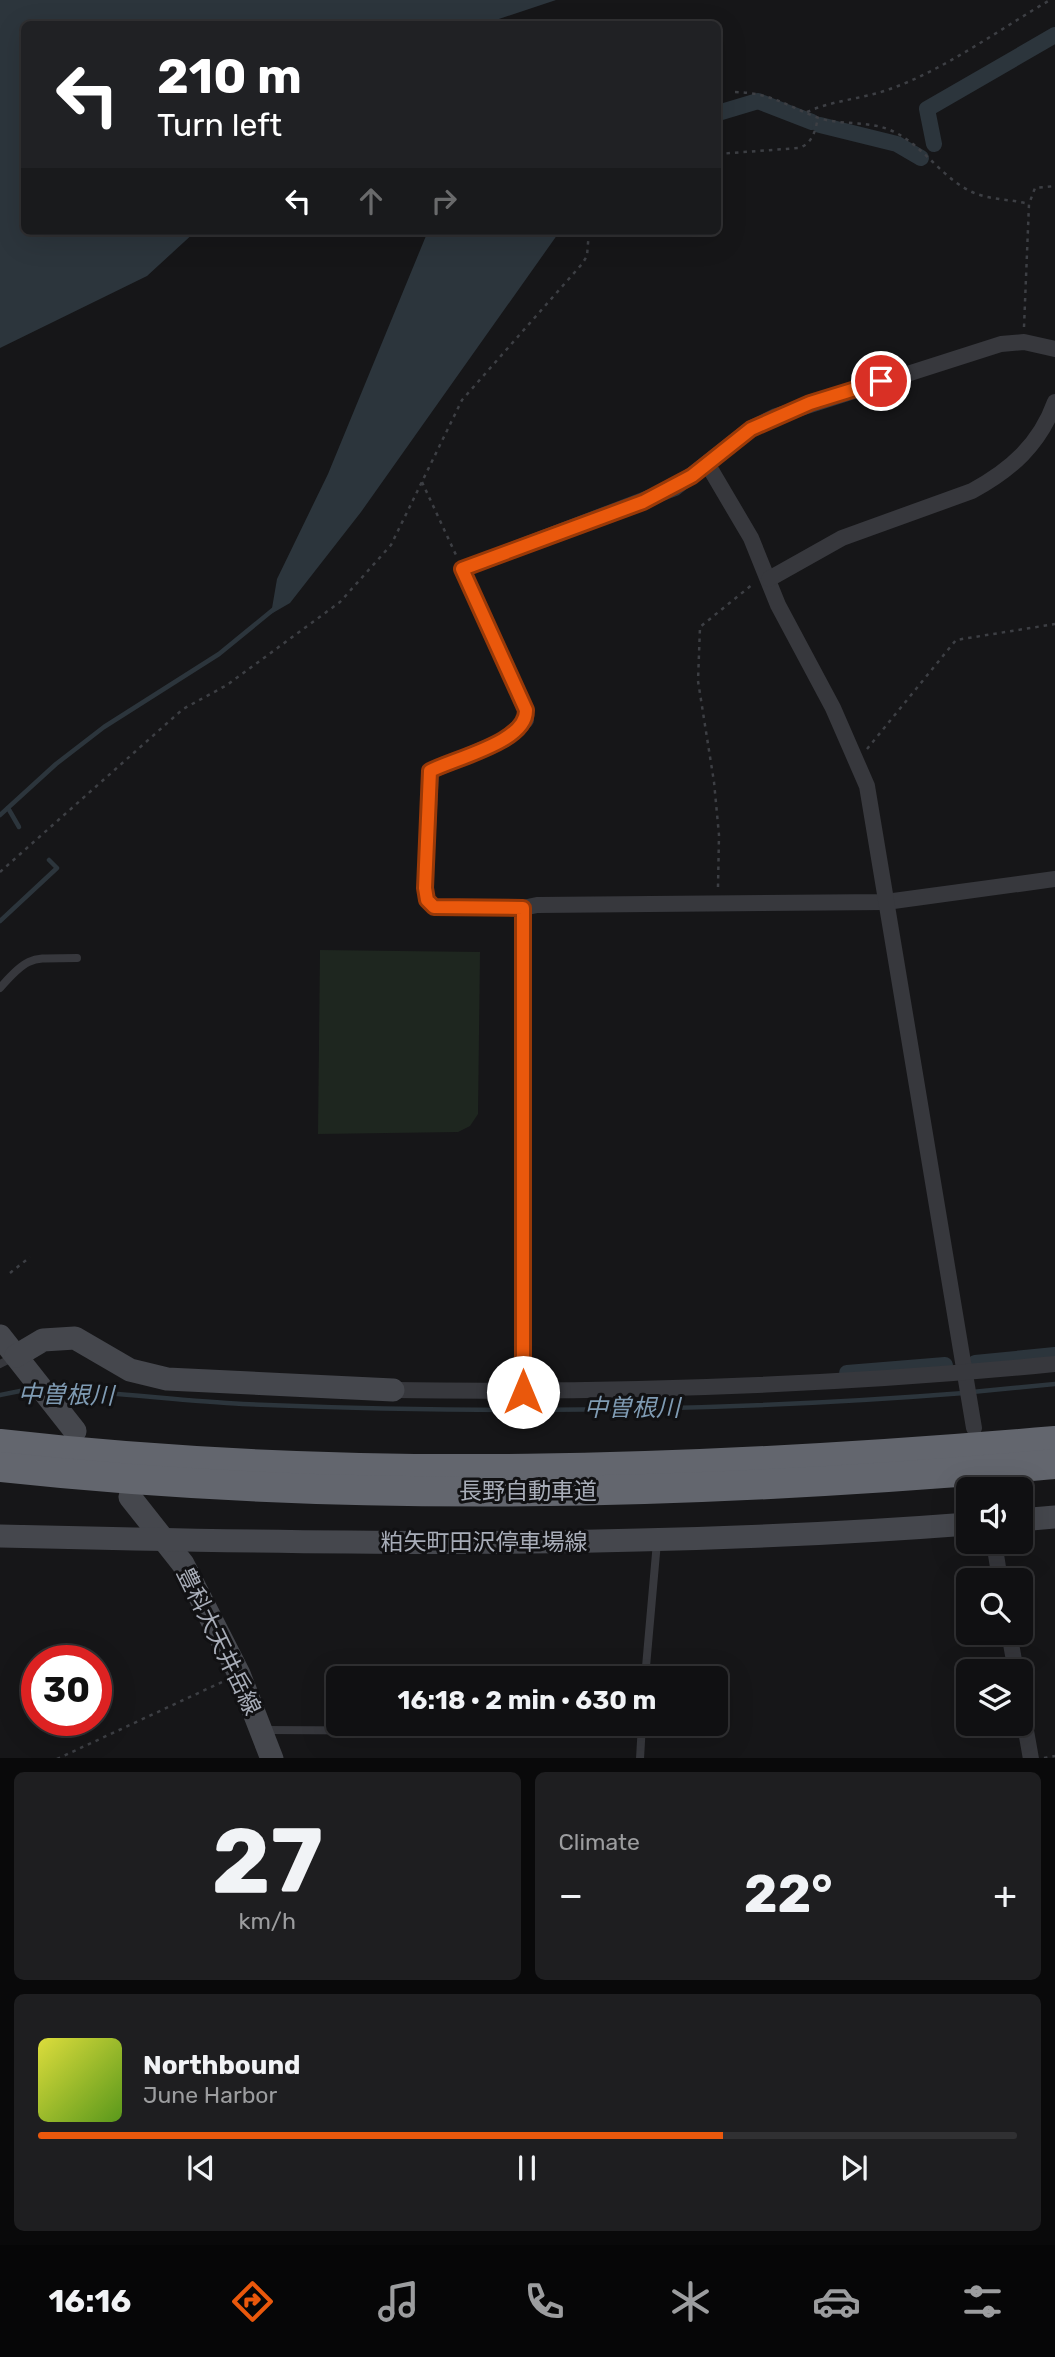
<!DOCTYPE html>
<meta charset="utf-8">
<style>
body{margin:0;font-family:Rubik,"Noto Sans JP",sans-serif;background:#1e1e20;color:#f1f3f6;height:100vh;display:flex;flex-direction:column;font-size:26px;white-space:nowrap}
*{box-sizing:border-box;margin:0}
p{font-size:23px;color:#9c9d9f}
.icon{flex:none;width:38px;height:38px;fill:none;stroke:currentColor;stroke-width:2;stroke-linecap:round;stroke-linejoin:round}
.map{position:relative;height:1758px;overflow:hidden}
.sheet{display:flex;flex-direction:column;gap:14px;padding:14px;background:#09090a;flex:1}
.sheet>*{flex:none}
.guide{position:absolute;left:21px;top:21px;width:700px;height:214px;border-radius:10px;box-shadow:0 7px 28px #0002,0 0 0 2px #303032;background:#202124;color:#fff;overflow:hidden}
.fabs{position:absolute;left:956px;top:1477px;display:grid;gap:14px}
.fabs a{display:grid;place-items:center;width:77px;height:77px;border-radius:10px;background:#101012;box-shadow:0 7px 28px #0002,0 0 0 2px #303032;font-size:35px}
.speed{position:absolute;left:21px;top:1645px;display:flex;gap:14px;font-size:35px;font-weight:700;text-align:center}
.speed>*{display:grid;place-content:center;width:91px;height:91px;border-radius:50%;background:#101012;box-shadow:0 7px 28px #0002,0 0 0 2px #303032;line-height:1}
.speed .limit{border:10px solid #d22;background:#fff;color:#111}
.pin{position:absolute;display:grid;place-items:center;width:60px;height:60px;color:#fff;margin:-30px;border:4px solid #fff;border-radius:50%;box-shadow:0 2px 7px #0007}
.me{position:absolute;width:77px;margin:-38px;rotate:0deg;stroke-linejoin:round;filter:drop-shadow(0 0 5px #0008)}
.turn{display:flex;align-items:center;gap:24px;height:147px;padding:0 21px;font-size:32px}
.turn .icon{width:91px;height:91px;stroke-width:2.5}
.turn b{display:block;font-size:49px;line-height:60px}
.lanes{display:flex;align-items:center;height:66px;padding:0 21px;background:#0003;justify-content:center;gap:35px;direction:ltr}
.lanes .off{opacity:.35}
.big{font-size:52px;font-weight:700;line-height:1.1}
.sheet .tile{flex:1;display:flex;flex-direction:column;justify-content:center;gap:10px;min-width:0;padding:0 24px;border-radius:10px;background:#1e1e20}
.sheet .dial{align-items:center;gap:0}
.dial b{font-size:91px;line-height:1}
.song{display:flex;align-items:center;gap:21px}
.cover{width:84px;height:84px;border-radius:10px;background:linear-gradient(135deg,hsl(60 70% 55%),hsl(90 70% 35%))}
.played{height:7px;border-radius:4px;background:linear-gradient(90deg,#ea580c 70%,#303032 70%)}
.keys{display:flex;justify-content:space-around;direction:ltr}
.heat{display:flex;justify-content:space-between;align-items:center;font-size:38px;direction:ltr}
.sheet .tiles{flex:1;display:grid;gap:14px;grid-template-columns:1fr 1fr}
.tile:last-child{grid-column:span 2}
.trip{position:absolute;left:326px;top:1666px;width:402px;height:70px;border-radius:10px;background:#101012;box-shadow:0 7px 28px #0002,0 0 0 2px #303032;font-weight:700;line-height:70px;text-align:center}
.tabs{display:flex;height:112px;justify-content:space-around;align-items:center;background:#060607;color:#9c9d9f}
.tabs .icon{width:49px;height:49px}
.tabs .current{color:#ea580c}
.tabs b{font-size:32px;color:#f1f3f6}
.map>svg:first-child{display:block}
</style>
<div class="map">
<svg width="1055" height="1759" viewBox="0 0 1055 1759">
<rect width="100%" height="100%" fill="#161618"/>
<path fill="#1e261f" d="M 320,950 L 480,952 L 478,1114 L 470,1126 L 458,1132 L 318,1134 Z"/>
<g fill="#2c353c">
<path d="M 0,0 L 556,0 L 484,24 L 24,24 L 24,231 L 196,231 L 147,276 L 0,348 Z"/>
<path d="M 428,231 L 560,231 L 361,512 L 290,603 L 271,614 L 277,579 L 328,474 Z"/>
</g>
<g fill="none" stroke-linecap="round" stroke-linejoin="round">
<g stroke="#2c353c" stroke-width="4.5">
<path d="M 8,808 L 19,827"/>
<path d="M 0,815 L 56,764 L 104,727 L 219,654 L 274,609"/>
<path d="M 0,921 L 57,868 L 49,860"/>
<path d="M 53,1390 C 116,1392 180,1401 243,1404 C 483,1414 724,1412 964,1393"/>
<path d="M 972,1392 L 1055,1384"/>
<path d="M 0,1395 L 30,1389"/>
</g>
<g stroke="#2c353c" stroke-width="16">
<path d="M 718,113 L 758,101 L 812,122"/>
<path d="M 820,125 L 897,144 L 921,158"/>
<path d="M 934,144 L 927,109 L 1055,35"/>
<path d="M 975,1363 L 1055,1355"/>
<path d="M 847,1373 L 945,1365"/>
</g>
<g stroke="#3d3f44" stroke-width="2.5" stroke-dasharray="3.5 5" stroke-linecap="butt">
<path d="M 735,92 C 771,93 785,105 816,117 C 840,126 866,120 890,130 C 923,144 940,177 972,192 C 989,200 1011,199 1029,204"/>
<path d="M 807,112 C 833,100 863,99 890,89 C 944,70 1000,29 1050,0"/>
<path d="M 718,154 L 799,148 C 813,143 815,131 818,118"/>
<path d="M 1024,327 L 1029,204 L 1035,188 L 1055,186"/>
<path d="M 422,482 L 456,555"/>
<path d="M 867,749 L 956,640 L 1055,624"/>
<path d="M 0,872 L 183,709 L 227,685 L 340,602 L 391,545 L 462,400 L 582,264 L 587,256 L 589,231"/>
<path d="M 718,887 L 719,835 L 714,782 L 698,681 L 700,627 L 753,584"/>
<path d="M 10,1273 L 30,1257"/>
<path d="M 1044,1758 L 1055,1756"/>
<path d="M 57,1759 L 222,1682"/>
</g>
<g stroke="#37383d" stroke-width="8">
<path d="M 0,988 C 30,953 33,959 77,958"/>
<path d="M 0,1364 L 14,1357"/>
<path d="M 645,1678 L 657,1542"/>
<path d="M 263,1730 L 641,1732"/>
<path d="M 640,1759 L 642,1724"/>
</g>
<g stroke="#37383d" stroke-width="16">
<path d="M 1055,349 L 1024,342 L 1001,344 L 776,416 L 750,429 L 675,488 L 462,569 L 526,710 L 526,720 L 504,740 L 431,771 L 425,888 L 427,900 L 434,907 L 523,908 L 537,905 L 886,902 L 1055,879"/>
<path d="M 708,465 L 751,538 L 778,605 L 833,708 L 867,786 L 974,1428"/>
<path d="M 769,579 L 842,538 L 972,491 C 1011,470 1040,444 1055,402"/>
<path d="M 523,908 L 523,1392"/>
<path d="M 393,1390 C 615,1393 835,1386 1055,1364"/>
<path d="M 984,1487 L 985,1489"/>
<path d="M 994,1542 L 1000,1580"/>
<path d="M 1009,1633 L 1016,1671"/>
<path d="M 1020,1697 L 1031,1759"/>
</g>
<g stroke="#45474d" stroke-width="23">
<path d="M 0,1336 L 75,1431"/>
<path d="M 16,1356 L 43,1340 L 75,1338 L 130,1370 L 167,1379 L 393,1390"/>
<path d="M 130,1497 L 183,1564 L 239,1674 L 272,1759"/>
<path d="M 1020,1520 L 1055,1517"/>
<path d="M 0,1536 C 323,1544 646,1549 968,1524"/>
</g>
<g stroke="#63666e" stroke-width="30">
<path d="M 0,1444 C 350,1484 705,1471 1055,1441"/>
<path d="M 0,1467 C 351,1505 704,1495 1055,1464"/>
</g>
</g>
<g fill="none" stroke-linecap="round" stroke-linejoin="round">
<defs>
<path id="route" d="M 523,1392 L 523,908 L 434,907 L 427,900 L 425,888 L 430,771 C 455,758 527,742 526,710 L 462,569 L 643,502 L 692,476 L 751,429 L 810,403 L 881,381"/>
</defs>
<use href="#route" stroke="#983908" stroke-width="18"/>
<use href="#route" stroke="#ea580c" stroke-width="12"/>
</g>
<g text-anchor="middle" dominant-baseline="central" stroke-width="6" stroke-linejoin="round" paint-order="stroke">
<g font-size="23" fill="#a8adb8" stroke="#111113">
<text x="528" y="1491">長野自動車道</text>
<text x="484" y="1542">粕矢町田沢停車場線</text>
<text transform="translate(219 1641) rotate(64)">豊科大天井岳線</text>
</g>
<g font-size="24" font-style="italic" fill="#7f9bb3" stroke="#111113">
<text transform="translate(66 1395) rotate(1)">中曽根川</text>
<text x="632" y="1408">中曽根川</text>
</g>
</g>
</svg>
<div class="fabs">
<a><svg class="icon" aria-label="sound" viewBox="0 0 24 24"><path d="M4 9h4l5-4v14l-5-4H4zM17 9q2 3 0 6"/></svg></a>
<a><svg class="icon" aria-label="search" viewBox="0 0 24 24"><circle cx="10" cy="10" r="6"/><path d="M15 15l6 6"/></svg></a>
<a><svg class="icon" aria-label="layers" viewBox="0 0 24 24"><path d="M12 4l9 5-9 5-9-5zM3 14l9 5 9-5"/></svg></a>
</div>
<div class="speed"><div class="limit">30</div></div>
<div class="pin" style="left:881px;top:381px;background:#d93025"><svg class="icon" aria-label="arrive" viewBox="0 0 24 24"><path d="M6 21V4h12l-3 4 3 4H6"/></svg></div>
<svg class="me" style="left:523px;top:1392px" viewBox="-20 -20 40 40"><circle r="19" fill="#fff"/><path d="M0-13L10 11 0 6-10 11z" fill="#ea580c"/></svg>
<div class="trip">16:18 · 2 min · 630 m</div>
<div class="guide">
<div class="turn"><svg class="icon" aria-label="left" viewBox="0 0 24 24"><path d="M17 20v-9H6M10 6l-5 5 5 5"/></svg><div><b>210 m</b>Turn left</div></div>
<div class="lanes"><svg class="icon" aria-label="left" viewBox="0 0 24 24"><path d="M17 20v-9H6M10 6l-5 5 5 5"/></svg><svg class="icon off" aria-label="ahead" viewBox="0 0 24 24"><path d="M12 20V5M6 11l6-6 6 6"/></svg><svg class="icon off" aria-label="right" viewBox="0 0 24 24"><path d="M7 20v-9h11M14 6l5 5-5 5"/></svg></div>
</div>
</div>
<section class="sheet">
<div class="tiles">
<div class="tile dial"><b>27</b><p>km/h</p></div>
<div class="tile"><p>Climate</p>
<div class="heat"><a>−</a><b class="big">22°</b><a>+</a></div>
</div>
<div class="tile">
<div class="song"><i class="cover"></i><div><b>Northbound</b><p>June Harbor</p></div></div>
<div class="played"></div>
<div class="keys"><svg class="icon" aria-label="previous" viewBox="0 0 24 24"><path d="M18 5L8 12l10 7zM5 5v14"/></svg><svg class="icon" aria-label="pause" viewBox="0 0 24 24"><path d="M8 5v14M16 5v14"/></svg><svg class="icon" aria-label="next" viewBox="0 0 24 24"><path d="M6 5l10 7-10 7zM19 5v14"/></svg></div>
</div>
</div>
</section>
<nav class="tabs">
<b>16:16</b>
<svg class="icon current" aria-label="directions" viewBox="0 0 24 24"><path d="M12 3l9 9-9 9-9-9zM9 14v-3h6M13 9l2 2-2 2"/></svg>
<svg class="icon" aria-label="music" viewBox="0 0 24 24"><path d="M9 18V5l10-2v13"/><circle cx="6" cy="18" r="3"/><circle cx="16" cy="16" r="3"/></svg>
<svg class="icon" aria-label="phone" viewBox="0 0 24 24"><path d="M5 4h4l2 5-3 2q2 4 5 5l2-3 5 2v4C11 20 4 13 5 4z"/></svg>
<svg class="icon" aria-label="climate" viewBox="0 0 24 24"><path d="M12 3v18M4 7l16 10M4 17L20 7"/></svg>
<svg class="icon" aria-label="car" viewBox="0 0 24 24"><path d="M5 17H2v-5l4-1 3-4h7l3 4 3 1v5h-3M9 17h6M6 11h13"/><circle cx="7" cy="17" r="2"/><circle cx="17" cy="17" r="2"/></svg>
<svg class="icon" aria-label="filters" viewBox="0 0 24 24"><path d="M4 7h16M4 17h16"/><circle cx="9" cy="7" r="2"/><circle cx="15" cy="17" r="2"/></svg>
</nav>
